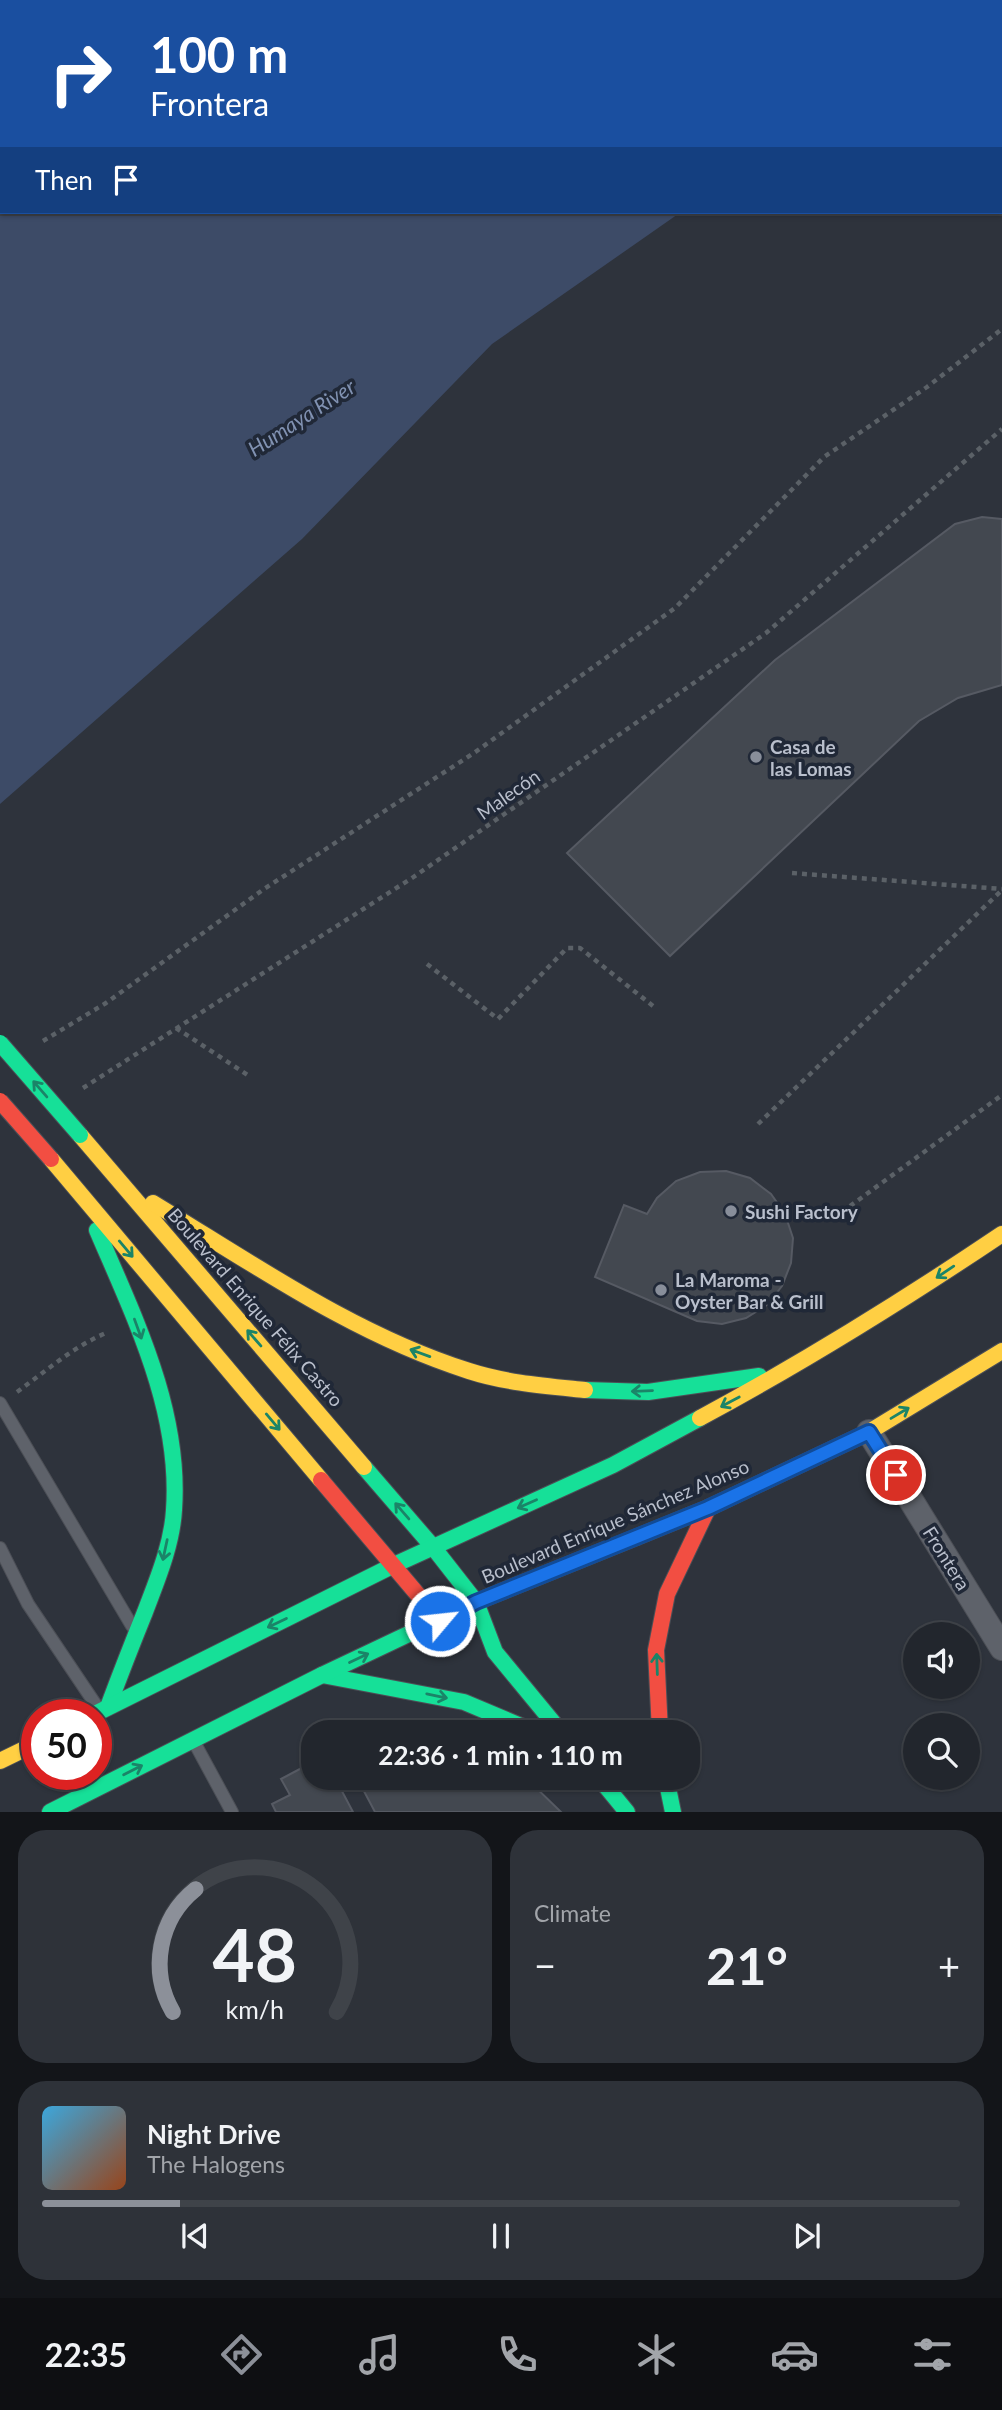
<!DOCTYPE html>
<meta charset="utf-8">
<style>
body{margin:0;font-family:Lato,sans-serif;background:#2e3239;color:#f1f3f6;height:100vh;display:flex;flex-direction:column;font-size:26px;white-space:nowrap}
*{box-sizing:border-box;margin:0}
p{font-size:23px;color:#a2a5aa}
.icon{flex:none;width:38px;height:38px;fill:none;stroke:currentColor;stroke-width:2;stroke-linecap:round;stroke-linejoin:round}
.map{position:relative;height:1812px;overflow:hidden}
.details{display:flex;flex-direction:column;gap:18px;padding:18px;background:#131519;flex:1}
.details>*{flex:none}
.hud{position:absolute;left:0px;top:0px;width:1003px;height:214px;box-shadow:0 2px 5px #0004,0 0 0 2px #3f4349;background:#1a4fa0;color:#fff;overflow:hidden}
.buttons{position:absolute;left:903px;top:1622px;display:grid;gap:14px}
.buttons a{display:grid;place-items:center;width:77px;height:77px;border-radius:50%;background:#22262d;box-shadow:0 2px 5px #0004,0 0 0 2px #3f4349;font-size:35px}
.speed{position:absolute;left:21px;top:1699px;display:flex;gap:14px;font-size:35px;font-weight:700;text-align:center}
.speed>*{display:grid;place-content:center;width:91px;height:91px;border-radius:50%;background:#22262d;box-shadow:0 2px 5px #0004,0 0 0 2px #3f4349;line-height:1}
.speed .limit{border:10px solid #d22;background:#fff;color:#111}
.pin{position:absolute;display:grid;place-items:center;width:60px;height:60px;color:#fff;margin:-30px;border:4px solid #fff;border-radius:50%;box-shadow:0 2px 7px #0007}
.me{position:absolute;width:77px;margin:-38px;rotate:62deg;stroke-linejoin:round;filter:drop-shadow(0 0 5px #0008)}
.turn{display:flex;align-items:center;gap:24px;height:147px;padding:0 35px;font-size:32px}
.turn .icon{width:91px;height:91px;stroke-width:2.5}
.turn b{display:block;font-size:49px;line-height:60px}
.then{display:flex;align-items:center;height:66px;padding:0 35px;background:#0003;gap:14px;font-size:26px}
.big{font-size:52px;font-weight:700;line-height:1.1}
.details .tile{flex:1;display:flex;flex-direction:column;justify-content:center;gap:10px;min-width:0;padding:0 24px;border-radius:28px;background:#2e3239}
.details .dial{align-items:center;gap:0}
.dial svg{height:182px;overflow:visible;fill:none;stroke:#3f4349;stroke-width:7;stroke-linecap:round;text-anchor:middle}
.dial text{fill:#f1f3f6;stroke:none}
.song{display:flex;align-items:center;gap:21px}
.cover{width:84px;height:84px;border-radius:10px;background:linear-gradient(135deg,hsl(200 70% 55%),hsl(20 70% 35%))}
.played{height:7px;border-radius:4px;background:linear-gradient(90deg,#8c9099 15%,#3f4349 15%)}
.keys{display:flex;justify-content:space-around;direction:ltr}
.heat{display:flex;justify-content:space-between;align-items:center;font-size:38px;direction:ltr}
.details .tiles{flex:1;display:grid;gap:18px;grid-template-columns:1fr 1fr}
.tile:last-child{grid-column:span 2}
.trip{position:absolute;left:301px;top:1720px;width:399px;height:70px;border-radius:28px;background:#22262d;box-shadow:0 2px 5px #0004,0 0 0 2px #3f4349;font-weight:700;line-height:70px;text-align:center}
.tab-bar{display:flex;height:112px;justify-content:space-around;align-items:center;background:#0e0f12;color:#a2a5aa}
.tab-bar .icon{width:49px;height:49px}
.tab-bar .on{color:#8c9099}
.tab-bar b{font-size:32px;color:#f1f3f6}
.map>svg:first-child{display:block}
</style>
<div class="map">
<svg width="1002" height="1812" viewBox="0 0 1002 1812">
<rect width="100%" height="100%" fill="#2e333c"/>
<g fill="#3d4b67">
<path d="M 234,0 L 972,0 L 232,2 Z"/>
<path d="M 0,165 L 2,165 L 2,212 L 681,212 L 492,344 L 302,539 L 0,804 Z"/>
</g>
<g fill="#434850" stroke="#565a63" stroke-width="2">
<path d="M 982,517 L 1002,519 L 1002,685 L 958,698 L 919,721 L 670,956 L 567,853 L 775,660 L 955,524 Z"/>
<path d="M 726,1171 L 750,1178 L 771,1194 L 785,1214 L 793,1238 L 791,1263 L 782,1286 L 767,1305 L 746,1318 L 722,1324 L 697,1321 L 595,1277 L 624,1205 L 647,1214 L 657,1198 L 676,1181 L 700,1172 Z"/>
<path d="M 396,1723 L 439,1726 L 454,1732 L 342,1732 Z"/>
<path d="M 313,1762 L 313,1778 L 335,1778 L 353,1812 L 276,1812 L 272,1804 L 290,1795 L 281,1779 Z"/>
<path d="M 357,1778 L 526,1778 L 561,1812 L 375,1812 Z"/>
</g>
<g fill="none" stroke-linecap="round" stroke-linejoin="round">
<defs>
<g id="lane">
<path d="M 0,1403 L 132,1626"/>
<path d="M 0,1548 L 28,1604 L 98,1708"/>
<path d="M 193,1740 L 232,1812"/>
</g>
<path id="street" d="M 869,1432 L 1002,1648"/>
<g id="fast">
<path d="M 97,1230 C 135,1319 181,1411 174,1510 C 172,1545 157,1580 145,1612 C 132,1644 120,1675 108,1707"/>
<path d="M 585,1390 L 648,1392 L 759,1376"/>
<path d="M 364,1467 L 433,1547 L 476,1602 L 495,1652 L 561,1732"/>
<path d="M 322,1675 L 464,1702 L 535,1732"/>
<path d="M 93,1715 L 394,1565 L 613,1465 L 700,1418"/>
<path d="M 599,1778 L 627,1812"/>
<path d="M 666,1778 L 673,1812"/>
<path d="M 50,1812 L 322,1675 L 476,1602 L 637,1537"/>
</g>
<g id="slow">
<path d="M 80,1135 L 364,1467"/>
<path d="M 51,1159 L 321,1480"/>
<path d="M 153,1203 C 255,1265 355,1335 469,1371 C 506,1383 546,1386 585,1390"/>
<path d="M 700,1418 C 804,1362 904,1300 1002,1234"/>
<path d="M 637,1537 L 708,1508 L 869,1432 L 1002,1351"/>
<path d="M 0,1761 L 37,1743"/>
</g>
<g id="jam">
<path d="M 321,1480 L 440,1621 L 458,1631"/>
<path d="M 660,1732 L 656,1650 L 667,1594 L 708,1508"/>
</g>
</defs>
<use href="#lane" stroke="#4c4f56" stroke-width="14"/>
<use href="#street" stroke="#4c4f56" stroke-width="26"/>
<use href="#fast" stroke="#4c4f56" stroke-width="18"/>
<use href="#slow" stroke="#4c4f56" stroke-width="18"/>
<use href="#jam" stroke="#4c4f56" stroke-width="18"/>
<g stroke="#5b6167" stroke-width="4.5" stroke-dasharray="5 5" stroke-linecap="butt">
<path d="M 107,2 L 109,0"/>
<path d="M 370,2 L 372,0"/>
<path d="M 0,85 L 2,84"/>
<path d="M 0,207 L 2,206"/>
<path d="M 792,873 L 1002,889"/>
<path d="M 427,964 L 498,1019 L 567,948 L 580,948 L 653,1006"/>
<path d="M 176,1028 L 249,1076"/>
<path d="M 43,1041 L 106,1003 L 264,889 L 474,753 L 675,608 L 824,457 L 927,387 L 1002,329"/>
<path d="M 83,1088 L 412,878 L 766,633 L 1002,429"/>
<path d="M 758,1124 L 1002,890"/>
<path d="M 842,1212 L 1002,1095"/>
<path d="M 17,1392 C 46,1371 73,1347 106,1333"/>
</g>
<use href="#lane" stroke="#5e626a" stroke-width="12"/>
<use href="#street" stroke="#5e626a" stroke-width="24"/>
<use href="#fast" stroke="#16e098" stroke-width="16"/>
<use href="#slow" stroke="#ffcf43" stroke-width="16"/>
<use href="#jam" stroke="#f24e42" stroke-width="16"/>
<defs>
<path id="fast-bridge" d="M 0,1043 L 80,1135"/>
<path id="jam-bridge" d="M 0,1101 L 51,1159"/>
</defs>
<use href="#fast-bridge" stroke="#4c4f56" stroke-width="18" stroke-linecap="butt"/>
<use href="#jam-bridge" stroke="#4c4f56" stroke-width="18" stroke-linecap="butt"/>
<use href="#fast-bridge" stroke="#16e098" stroke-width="16"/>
<use href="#jam-bridge" stroke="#f24e42" stroke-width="16"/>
</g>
<defs><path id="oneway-shaft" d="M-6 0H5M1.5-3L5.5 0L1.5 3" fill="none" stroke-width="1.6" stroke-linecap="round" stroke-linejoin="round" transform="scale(1.75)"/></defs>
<g stroke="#1b8468">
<use href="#oneway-shaft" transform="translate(40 1089) rotate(-131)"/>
<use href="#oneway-shaft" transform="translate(126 1249) rotate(50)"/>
<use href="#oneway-shaft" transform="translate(945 1272) rotate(146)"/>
<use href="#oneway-shaft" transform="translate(138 1329) rotate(70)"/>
<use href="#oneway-shaft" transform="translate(254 1338) rotate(-131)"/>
<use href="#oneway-shaft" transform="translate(420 1353) rotate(-160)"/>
<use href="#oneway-shaft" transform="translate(642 1391) rotate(178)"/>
<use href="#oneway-shaft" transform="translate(730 1402) rotate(152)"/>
<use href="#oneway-shaft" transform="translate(900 1413) rotate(-31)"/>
<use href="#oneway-shaft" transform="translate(273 1422) rotate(50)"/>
<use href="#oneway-shaft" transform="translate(527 1504) rotate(156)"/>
<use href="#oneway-shaft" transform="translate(402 1511) rotate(-131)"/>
<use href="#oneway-shaft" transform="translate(165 1550) rotate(102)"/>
<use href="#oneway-shaft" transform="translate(277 1623) rotate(154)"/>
<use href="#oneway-shaft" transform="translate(359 1658) rotate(-25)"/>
<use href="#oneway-shaft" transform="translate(657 1664) rotate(-92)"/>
<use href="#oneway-shaft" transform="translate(437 1696) rotate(12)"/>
<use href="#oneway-shaft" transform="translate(133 1770) rotate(-27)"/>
</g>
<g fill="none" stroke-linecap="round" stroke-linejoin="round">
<defs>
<path id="route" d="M 440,1621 L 476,1602 L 708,1508 L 869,1432 L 896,1475"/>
</defs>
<use href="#route" stroke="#114b97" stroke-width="18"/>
<use href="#route" stroke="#1a73e8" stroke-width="12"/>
</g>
<g fill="#888e9a" stroke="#202837" stroke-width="2.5">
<circle cx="756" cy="757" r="7"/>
<circle cx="731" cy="1211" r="7"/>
<circle cx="661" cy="1290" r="7"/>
</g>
<g text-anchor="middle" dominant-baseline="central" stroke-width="7" stroke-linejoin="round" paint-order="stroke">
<g font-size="19" font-weight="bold" fill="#b9bfcc" stroke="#202837" text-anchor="start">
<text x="770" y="746">Casa de<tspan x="770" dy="22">las Lomas</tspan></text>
<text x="745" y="1211">Sushi Factory</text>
<text x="675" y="1279">La Maroma -<tspan x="675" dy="22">Oyster Bar &amp; Grill</tspan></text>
</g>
<g font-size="19" fill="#b9bfcc" stroke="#202837">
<text transform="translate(508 794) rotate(-35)">Malecón</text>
<text transform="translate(256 1307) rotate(49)">Boulevard Enrique Félix Castro</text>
<text transform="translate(615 1521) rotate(-23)">Boulevard Enrique Sánchez Alonso</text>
<text transform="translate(947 1558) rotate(58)">Frontera</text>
</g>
<g font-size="21" font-style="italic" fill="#8192b2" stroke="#202837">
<text transform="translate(301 417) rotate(-33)">Humaya River</text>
</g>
</g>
</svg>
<div class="buttons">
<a><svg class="icon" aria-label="sound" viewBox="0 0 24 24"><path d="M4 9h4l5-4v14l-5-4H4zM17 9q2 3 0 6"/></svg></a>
<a><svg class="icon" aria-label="search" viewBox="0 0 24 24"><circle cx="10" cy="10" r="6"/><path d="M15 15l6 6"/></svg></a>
</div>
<div class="speed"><div class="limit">50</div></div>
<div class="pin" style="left:896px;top:1475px;background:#d93025"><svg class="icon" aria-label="arrive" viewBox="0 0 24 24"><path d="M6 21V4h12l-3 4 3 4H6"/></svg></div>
<svg class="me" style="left:440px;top:1621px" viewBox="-20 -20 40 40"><circle r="17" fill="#1a73e8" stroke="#fff" stroke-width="3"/><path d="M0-11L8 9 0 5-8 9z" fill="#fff"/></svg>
<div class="trip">22:36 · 1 min · 110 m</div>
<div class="hud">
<div class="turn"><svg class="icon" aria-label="right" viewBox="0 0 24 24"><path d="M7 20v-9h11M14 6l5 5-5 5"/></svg><div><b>100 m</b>Frontera</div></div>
<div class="then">Then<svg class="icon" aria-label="arrive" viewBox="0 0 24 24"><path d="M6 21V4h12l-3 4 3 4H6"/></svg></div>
</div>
</div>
<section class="details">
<div class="tiles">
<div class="tile dial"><svg viewBox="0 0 100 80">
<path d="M14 69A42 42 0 1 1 86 69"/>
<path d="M14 69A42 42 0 0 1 24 15" stroke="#8c9099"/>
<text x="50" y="56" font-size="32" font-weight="700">48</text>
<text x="50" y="72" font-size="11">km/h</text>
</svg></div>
<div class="tile"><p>Climate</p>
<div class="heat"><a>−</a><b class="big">21°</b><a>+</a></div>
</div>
<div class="tile">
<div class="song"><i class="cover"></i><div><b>Night Drive</b><p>The Halogens</p></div></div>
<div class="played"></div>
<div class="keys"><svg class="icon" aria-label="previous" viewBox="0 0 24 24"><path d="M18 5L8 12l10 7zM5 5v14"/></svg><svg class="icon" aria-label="pause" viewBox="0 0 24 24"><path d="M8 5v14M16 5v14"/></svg><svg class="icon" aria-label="next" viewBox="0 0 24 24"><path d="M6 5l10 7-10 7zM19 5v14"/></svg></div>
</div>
</div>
</section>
<nav class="tab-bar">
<b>22:35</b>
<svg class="icon on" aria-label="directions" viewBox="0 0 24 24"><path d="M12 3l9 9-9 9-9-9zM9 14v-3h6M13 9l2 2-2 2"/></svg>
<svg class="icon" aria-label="music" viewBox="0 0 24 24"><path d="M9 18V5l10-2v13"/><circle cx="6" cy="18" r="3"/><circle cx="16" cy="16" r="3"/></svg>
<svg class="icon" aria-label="phone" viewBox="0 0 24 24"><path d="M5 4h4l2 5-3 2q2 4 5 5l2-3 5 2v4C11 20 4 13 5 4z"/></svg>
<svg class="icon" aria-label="climate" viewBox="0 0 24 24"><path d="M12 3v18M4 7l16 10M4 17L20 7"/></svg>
<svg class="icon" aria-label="car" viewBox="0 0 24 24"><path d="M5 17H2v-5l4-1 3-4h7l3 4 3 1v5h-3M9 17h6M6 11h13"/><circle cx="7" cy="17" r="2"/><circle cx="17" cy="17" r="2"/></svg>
<svg class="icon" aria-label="filters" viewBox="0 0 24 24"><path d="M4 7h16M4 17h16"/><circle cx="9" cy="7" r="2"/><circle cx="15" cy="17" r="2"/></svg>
</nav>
